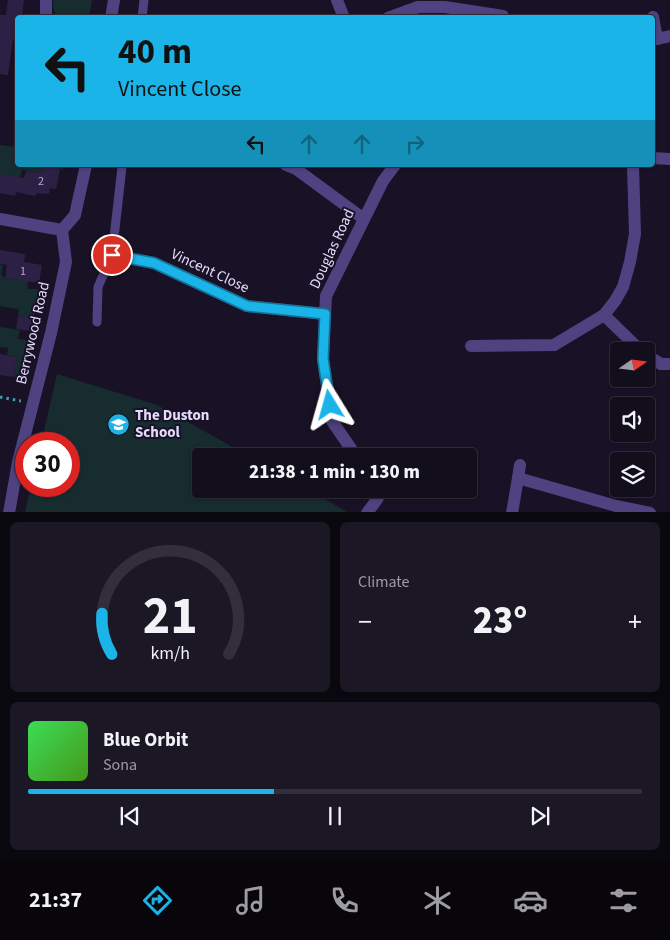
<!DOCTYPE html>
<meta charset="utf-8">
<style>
body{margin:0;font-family:"Source Sans 3",sans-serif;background:#1c1725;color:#f1f3f6;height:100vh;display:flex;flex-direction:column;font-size:19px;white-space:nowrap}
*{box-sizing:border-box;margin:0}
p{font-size:16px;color:#9d9ca3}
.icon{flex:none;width:28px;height:28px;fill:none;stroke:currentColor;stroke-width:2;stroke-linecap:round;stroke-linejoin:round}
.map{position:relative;height:512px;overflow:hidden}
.drawer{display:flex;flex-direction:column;gap:10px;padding:10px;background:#0a080f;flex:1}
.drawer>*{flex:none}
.banner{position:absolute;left:15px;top:15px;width:640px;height:152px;border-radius:5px;box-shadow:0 1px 4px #0004,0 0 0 1px #322e3b;background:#1ab4e8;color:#111;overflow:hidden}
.needle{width:32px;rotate:76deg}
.fabs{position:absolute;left:610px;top:342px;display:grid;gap:10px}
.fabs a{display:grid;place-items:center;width:45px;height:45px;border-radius:5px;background:#130e1c;box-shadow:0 1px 4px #0004,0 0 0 1px #322e3b;font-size:25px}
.speed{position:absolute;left:15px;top:432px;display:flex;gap:10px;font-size:25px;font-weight:700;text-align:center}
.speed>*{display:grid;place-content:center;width:65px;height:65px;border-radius:50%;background:#130e1c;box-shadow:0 1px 4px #0004,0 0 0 1px #322e3b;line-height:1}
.speed .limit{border:8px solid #d22;background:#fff;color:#111}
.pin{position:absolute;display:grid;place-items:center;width:42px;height:42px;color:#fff;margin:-21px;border:2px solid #fff;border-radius:50%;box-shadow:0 1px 5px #0007}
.me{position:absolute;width:55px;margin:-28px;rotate:352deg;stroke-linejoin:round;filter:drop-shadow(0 0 4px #0008)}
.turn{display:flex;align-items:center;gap:18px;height:105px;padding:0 20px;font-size:22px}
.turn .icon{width:65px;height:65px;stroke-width:2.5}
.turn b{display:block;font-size:35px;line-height:42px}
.lanes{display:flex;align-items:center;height:48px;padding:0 20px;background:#0003;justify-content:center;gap:25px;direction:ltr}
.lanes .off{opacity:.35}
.big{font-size:38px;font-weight:800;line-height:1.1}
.drawer .card{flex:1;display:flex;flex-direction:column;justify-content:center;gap:8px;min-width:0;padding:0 18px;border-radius:8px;background:#1c1725}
.drawer .dial{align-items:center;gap:0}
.dial svg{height:130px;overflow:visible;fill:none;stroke:#322e3b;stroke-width:7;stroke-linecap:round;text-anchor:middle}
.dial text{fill:#f1f3f6;stroke:none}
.song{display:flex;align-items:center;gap:15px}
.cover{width:60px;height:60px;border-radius:8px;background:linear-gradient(135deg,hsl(130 70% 55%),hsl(100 70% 35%))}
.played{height:5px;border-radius:2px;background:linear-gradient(90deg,#1ab4e8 40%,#322e3b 40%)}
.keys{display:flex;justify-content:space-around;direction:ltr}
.heat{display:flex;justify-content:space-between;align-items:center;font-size:28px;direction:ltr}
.drawer .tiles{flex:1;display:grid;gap:10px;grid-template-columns:1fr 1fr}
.card:last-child{grid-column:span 2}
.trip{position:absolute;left:192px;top:448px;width:285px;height:50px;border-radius:5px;background:#130e1c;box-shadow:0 1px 4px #0004,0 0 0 1px #322e3b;font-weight:800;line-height:50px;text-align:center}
.menu{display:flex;height:80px;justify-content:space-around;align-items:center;background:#08060b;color:#9d9ca3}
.menu .icon{width:35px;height:35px}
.menu .on{color:#1ab4e8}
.menu b{font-size:22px;color:#f1f3f6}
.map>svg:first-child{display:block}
</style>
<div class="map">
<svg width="670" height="513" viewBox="0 0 670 513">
<rect width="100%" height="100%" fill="#191226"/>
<g fill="#162c2f">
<path d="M 53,0 L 92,0 L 89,17 L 59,17 C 53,14 53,7 53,0 Z"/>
<path d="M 0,145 L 17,147 L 18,165 L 64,165 L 63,170 L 43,167 L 42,173 L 22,170 L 20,178 L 0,174 Z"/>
<path d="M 0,264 L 3,266 L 1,275 L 5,278 L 28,281 L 27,289 L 38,289 L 34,318 L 18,316 L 19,309 L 0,306 Z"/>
<path d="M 0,327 L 20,330 L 18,339 L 28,340 L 18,378 L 14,377 L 17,357 L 7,355 L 8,348 L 0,347 Z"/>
<path d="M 57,374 L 157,405 L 249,456 L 201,456 L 201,489 L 308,489 L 347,512 L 25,512 L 31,486 L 69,486 L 69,444 L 41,444 Z"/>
</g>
<g fill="#2d2045">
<path d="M 8,0 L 24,0 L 22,18 L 18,18 L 18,40 L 13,39 L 8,75 L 0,74 L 0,15 L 6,15 Z"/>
<path d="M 43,166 L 60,169 L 56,189 L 50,188 L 49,194 L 37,193 L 35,196 L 16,192 L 15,196 L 0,193 L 0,174 L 24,178 L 26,171 L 42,173 Z"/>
<path d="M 0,250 L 25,254 L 24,262 L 42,265 L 39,283 L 5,278 L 7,265 L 0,264 Z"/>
<path d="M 18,316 L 34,318 L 31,331 L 16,329 Z"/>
<path d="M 0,354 L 17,357 L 14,377 L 0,375 Z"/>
</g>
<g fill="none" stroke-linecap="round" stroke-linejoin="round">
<path stroke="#3ca3ae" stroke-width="3" stroke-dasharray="2.5 4" stroke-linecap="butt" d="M 0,397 L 21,401"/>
<g stroke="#4e4280" stroke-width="9">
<path d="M 142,18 L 144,0"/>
<path d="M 97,322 L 98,287 L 112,255 L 122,167"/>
</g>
<g stroke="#4e4280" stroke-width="12">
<path d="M 337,0 L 344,18"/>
<path d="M 653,17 L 657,39"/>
<path d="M 46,18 L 46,0"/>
<path d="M 388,18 L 418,7 L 445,7 L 503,16"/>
<path d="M 652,40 L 670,36"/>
<path d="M 652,158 L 670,159"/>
<path d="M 286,165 L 296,169 L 364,219"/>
<path d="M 0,219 L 62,230"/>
<path d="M 112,255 L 154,263 L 247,306 L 325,314"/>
<path d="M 604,315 L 641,351"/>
<path d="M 471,346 L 554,345 L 604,315 L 615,301 L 623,287 L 630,262 L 635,234 L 633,165"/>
<path d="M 646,355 L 661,364 L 670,364"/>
<path d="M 367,456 L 354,453 L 332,421 L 323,359 L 326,296 L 383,181 L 395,165"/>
<path d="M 518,478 L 520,465"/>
<path d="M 367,513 L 378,498 L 378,489"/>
<path d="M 512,513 L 518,478 L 616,506 L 650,513"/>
</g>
<g stroke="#4e4280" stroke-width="12">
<path d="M 111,18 L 114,0"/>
<path d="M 9,513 L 18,462 L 51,333 L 66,262 L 62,230 L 75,215 L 86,165"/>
</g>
</g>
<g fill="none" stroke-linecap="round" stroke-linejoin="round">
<defs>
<path id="route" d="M 112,255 L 154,263 L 247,306 L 325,314 L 323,359 L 330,405"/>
</defs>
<use href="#route" stroke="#117597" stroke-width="12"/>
<use href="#route" stroke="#1ab4e8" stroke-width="9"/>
</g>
<defs>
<symbol id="school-disc" viewBox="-11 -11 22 22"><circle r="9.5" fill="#1ab4e8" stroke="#191226"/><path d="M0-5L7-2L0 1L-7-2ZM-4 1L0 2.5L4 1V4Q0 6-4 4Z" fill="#fff"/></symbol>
</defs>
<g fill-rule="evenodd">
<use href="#school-disc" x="106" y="412" width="25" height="25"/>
</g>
<g text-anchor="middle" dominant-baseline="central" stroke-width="4" stroke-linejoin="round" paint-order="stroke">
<g font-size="12" fill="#b6acce">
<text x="41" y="181">2</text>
<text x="23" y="271">1</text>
</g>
<g font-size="15" fill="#e4dbfb" stroke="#191226">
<text transform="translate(332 249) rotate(-65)">Douglas Road</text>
<text transform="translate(210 271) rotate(25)">Vincent Close</text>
<text transform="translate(33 333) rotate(-77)">Berrywood Road</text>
</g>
<g font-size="15" font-weight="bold" fill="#e4dbfb" stroke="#191226" text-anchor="start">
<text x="135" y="415">The Duston<tspan x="135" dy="17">School</tspan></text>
</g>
</g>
</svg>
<div class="fabs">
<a><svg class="needle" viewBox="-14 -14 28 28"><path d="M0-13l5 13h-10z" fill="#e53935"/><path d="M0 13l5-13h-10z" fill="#9d9ca3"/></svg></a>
<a><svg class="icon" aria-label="sound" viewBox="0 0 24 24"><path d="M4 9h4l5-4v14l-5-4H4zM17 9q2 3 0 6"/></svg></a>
<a><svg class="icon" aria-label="layers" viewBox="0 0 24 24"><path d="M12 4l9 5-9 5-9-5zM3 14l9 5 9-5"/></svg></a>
</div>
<div class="speed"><div class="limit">30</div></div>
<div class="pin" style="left:112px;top:255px;background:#d93025"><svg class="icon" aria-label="arrive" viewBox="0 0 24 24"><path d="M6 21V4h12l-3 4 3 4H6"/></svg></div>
<svg class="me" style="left:330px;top:405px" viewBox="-20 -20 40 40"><path d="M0-17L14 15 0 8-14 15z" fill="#1ab4e8" stroke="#fff" stroke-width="4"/></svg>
<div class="trip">21:38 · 1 min · 130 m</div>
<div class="banner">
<div class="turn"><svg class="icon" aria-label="left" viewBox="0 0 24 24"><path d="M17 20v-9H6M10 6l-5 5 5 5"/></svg><div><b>40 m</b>Vincent Close</div></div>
<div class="lanes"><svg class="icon" aria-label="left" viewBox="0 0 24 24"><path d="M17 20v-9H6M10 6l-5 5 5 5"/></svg><svg class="icon off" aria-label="ahead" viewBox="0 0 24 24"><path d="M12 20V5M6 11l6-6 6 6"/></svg><svg class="icon off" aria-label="ahead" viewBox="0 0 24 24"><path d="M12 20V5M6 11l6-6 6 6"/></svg><svg class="icon off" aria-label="right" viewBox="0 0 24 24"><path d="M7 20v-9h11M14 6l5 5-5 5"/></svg></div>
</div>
</div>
<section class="drawer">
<div class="tiles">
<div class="card dial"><svg viewBox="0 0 100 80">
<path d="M14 69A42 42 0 1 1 86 69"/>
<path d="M14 69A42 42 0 0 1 8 44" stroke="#1ab4e8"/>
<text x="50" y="56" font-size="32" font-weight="700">21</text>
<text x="50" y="72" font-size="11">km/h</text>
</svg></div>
<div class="card"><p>Climate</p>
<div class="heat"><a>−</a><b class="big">23°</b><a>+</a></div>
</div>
<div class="card">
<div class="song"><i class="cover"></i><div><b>Blue Orbit</b><p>Sona</p></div></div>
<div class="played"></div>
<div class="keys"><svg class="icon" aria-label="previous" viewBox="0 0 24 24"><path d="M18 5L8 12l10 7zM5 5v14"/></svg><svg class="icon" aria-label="pause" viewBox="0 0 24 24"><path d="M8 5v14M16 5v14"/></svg><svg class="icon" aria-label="next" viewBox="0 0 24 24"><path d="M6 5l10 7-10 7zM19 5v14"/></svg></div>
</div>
</div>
</section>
<nav class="menu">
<b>21:37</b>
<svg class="icon on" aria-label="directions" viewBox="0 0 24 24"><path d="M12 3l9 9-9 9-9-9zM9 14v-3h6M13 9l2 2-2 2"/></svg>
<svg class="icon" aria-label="music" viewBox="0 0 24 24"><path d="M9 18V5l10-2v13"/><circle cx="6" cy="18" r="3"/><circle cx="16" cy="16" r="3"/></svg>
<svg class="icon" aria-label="phone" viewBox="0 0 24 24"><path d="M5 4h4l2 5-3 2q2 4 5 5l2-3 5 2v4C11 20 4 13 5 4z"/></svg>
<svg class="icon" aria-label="climate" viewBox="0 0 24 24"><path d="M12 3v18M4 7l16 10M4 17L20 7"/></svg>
<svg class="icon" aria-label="car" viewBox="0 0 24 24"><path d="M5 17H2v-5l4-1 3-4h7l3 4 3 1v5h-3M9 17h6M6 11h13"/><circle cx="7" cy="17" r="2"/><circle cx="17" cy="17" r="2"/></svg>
<svg class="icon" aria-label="filters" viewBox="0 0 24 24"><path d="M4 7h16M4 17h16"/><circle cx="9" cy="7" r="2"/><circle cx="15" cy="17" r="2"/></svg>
</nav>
